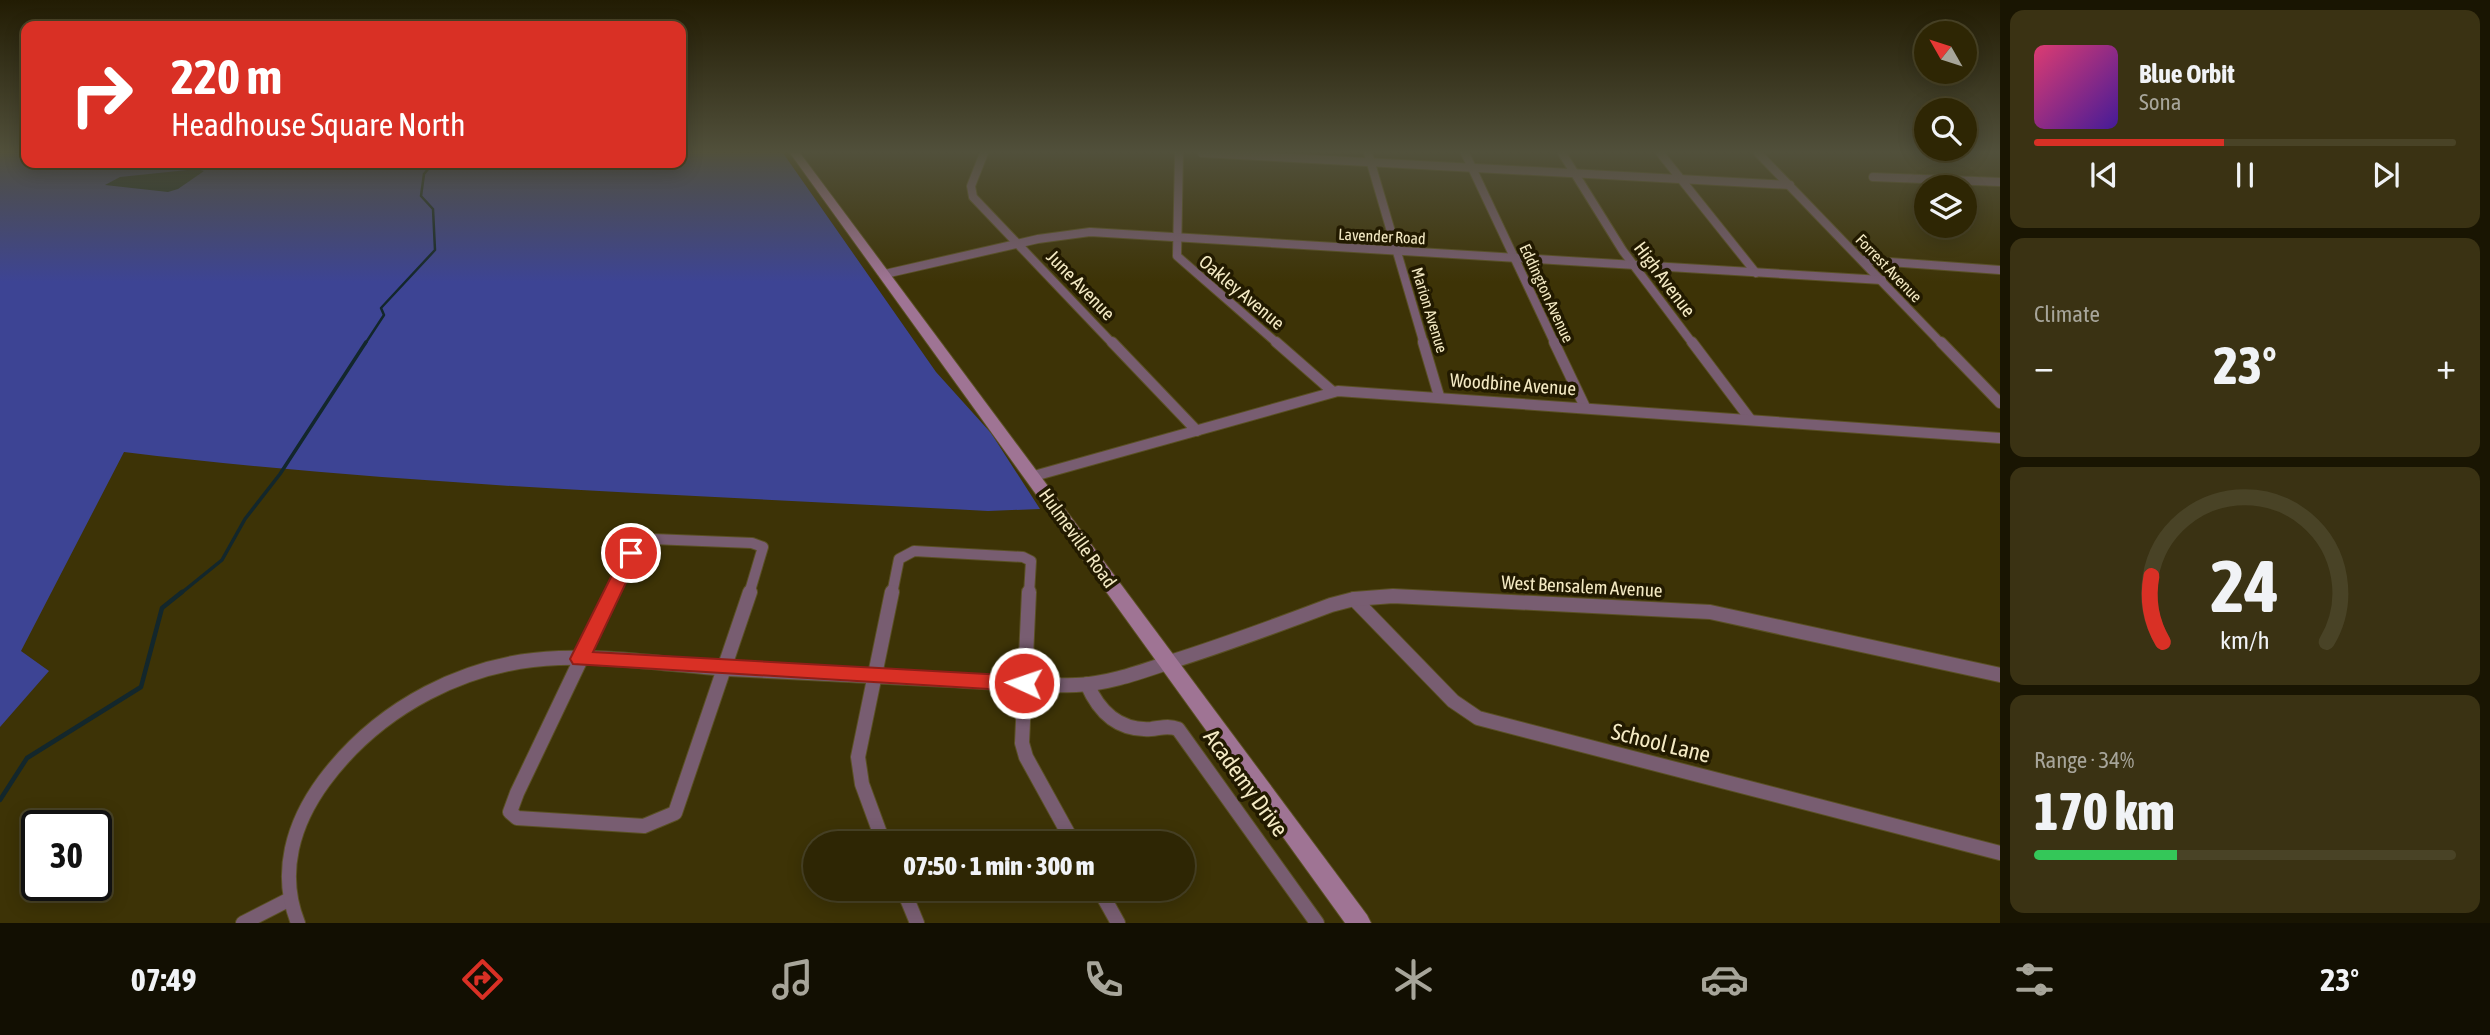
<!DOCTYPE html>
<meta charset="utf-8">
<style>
body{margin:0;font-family:"Asap Condensed",sans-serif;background:#3a3213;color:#f1f3f6;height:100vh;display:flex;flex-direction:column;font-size:26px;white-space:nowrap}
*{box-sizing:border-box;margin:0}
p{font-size:23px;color:#a7a59a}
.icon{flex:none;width:38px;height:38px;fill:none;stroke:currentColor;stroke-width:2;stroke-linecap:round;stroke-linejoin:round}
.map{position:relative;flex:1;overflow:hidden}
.side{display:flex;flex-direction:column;gap:10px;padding:10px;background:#191502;width:490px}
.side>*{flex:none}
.top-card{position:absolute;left:21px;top:21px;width:665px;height:147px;border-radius:14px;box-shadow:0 4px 18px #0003,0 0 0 2px #494326;background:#d93025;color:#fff;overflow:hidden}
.needle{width:46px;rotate:309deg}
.controls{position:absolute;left:1914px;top:21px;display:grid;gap:14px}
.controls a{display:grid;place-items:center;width:63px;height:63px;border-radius:50%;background:#2e2604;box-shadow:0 4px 18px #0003,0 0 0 2px #494326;font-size:35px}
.speed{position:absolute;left:21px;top:810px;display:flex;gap:14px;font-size:35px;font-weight:700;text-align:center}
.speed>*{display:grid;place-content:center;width:91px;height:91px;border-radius:50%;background:#2e2604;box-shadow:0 4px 18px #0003,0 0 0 2px #494326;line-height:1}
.speed .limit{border:4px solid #111;border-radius:10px;background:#fff;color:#111}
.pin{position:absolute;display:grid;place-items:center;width:60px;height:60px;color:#fff;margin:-30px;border:4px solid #fff;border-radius:50%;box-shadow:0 2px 7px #0007}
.me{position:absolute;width:77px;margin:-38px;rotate:273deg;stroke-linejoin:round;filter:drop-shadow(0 0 5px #0008)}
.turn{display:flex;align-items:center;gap:24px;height:147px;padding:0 35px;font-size:32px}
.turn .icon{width:91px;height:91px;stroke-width:2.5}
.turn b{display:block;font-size:49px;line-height:60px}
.big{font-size:52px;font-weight:800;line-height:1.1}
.side .card{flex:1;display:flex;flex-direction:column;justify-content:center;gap:10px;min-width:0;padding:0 24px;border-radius:14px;background:#3a3213}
.side .dial{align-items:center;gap:0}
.dial svg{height:182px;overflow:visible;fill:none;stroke:#494326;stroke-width:7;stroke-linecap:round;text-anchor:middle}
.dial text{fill:#f1f3f6;stroke:none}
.song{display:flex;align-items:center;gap:21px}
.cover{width:84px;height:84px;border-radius:10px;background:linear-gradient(135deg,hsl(340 70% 55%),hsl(260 70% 35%))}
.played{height:7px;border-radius:4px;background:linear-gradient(90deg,#d93025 45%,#494326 45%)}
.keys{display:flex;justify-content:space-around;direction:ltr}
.heat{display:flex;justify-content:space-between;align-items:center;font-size:38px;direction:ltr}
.charge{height:10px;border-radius:5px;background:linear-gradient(90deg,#34c759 34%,#494326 0)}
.trip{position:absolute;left:803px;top:831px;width:392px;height:70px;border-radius:35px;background:#2e2604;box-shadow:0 4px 18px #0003,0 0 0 2px #494326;font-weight:800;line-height:70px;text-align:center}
.tabs{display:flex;height:112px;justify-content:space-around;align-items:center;background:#120f02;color:#a7a59a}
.tabs .icon{width:49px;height:49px}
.tabs .current{color:#d93025}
.tabs b{font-size:32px;color:#f1f3f6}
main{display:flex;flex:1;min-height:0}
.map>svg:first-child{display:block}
</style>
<main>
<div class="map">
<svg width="2000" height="923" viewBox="0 0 2000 923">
<rect width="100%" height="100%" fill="#3d3306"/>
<path fill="#3d4494" d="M 0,153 L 26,153 L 26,163 L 681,163 L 681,153 L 783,153 L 936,372 L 991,433 L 1040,509 L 988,511 C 700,495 411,487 124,452 L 21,651 L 49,671 L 0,727 Z"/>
<path fill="#13272c" d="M 197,169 L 204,171 L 178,189 L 168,192 L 105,185 L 120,177 Z"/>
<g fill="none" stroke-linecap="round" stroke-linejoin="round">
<path stroke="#13272c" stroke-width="2.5" d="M 365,344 L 384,315 L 381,308 L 435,250 L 433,209 L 421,196 L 424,174 L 433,163"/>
<path stroke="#13272c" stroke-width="3.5" d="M 180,594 L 222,560 L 245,519 L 280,474 L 366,342"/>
<path stroke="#13272c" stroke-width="4.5" d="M 0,800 L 27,758 L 141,687 L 162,608 L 182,592"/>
<defs>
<g id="street-far2">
<path d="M 984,153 L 971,186 L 973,197 L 1113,344"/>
<path d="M 1179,153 L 1177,256 L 1278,344"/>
<path d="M 1202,153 L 1790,185"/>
<path d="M 1368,153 L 1424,344"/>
<path d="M 1465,153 L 1555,344"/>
<path d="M 1562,153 L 1623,251 L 1693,344"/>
<path d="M 1660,153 L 1756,273"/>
<path d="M 1758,153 L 1942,344"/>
<path d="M 1873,177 L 2000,182"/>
<path d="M 1862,260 L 2000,270"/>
<path d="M 885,274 L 1038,239 L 1090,232 L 1882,280"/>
</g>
<g id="street-far1">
<path d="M 1112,342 L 1197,431"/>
<path d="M 1276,342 L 1332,391"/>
<path d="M 1423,342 L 1439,396"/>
<path d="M 1554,342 L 1585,407"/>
<path d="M 1692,342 L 1750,419"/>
<path d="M 1941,342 L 2000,403"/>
<path d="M 1034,476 L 1338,391 L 2000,438"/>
<path d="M 612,594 L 640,541 L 652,539 L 752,543 L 763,547 L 749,594"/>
<path d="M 892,594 L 899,559 L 914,551 L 1023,557 L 1031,561 L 1029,594"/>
</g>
<g id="street">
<path d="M 613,592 L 517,793 L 510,812 L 517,818 L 644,826 L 675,813 L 750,592"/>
<path d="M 1029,592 L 1022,743 L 1026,757 L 1074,844"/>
<path d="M 1354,599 L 1453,701 L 1478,718 L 2000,853"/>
<path d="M 1087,684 C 1099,712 1119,731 1151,729 C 1161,728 1168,725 1178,729 L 1317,923"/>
<path d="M 884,844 L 862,784 L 858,757 L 892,592"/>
<path d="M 903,889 L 917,923"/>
<path d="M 1099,889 L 1118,923"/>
<path d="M 243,923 L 290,899"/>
<path d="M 298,923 C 278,873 293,823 324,781 C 379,707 467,661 559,658 C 616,656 672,665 729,669 C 802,673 875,676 948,680 C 991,682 1033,687 1076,685 C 1108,684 1140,672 1170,662 C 1224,645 1278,625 1331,605 L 1354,599 L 1393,596 L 1710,612 L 2000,675"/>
</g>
<path id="secondary" d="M 790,153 L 800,153 L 1367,915 L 1371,923 L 1345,923 Z"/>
</defs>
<use href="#street-far2" stroke="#5a5024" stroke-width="10"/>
<use href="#street-far1" stroke="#5a5024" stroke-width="12"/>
<use href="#street" stroke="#5a5024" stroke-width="16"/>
<use href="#secondary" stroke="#5a5024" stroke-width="2"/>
<use href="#street-far2" stroke="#785d71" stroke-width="8"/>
<use href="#street-far1" stroke="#785d71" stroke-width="10"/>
<use href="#street" stroke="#785d71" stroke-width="14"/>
<use href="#secondary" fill="#9f7494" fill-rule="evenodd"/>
</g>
<linearGradient id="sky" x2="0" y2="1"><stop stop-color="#221c03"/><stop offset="0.54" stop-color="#51503b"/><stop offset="1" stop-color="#51503b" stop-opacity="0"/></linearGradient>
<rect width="2000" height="282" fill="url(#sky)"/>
<path fill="#d93025" stroke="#8d1f18" stroke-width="2" d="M 631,547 L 640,553 L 593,652 L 1024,676 L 1031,678 L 1034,683 L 1031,689 L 1024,691 L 573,664 L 570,659 L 623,553 Z"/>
<g text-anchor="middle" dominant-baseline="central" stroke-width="7" stroke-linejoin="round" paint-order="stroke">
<g font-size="16" fill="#f4eac4" stroke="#221a00">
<text transform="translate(1382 236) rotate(3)">Lavender Road</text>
<text transform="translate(1889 268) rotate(46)">Forrest Avenue</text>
<text transform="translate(1547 293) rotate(65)">Eddington Avenue</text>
<text transform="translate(1430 310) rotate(73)">Marion Avenue</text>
</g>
<g font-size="19" fill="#f4eac4" stroke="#221a00">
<text transform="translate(1665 279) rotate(53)">High Avenue</text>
<text transform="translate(1081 285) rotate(46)">June Avenue</text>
<text transform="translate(1242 292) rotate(40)">Oakley Avenue</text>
<text transform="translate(1513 384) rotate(4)">Woodbine Avenue</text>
<text transform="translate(1078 538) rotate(54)">Hulmeville Road</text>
<text transform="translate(1582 586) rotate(3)">West Bensalem Avenue</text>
</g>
<g font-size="23" fill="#f4eac4" stroke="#221a00">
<text transform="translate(1661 743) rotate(14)">School Lane</text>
<text transform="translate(1246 783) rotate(54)">Academy Drive</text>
</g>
</g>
</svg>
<div class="controls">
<a><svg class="needle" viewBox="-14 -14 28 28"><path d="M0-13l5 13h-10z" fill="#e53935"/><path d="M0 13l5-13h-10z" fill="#a7a59a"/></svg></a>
<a><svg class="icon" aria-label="search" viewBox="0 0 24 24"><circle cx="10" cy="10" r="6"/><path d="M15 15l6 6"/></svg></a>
<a><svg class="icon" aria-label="layers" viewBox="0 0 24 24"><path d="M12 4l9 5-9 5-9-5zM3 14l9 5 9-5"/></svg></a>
</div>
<div class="speed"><div class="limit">30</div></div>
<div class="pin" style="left:631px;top:553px;background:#d93025"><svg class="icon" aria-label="arrive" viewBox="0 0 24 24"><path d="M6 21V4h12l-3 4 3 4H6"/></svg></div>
<svg class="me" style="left:1024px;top:683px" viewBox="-20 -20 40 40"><circle r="17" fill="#d93025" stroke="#fff" stroke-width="3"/><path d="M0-11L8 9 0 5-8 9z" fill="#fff"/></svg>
<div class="trip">07:50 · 1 min · 300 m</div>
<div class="top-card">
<div class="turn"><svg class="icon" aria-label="right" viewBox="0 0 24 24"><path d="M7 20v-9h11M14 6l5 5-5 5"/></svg><div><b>220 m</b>Headhouse Square North</div></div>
</div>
</div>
<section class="side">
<div class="card">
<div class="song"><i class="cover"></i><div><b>Blue Orbit</b><p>Sona</p></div></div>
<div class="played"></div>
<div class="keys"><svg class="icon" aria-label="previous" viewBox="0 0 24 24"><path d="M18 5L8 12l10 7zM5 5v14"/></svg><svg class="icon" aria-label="pause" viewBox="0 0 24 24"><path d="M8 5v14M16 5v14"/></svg><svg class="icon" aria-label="next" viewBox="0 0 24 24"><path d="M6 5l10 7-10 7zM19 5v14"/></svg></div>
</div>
<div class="card"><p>Climate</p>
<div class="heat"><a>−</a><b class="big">23°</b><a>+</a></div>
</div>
<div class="card dial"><svg viewBox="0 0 100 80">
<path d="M14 69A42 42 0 1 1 86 69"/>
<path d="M14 69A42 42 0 0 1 9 40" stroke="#d93025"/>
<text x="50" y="56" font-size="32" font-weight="700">24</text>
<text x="50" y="72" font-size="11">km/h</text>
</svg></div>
<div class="card"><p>Range · 34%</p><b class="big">170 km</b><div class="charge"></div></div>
</section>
</main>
<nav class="tabs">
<b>07:49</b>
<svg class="icon current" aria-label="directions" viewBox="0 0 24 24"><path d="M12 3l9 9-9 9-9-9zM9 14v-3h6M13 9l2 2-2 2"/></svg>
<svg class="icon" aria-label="music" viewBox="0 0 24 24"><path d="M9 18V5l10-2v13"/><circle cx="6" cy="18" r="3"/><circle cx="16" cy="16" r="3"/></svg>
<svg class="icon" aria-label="phone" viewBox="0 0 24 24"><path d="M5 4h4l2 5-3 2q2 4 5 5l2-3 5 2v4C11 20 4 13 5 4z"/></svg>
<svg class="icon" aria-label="climate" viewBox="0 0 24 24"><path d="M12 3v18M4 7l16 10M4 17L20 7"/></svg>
<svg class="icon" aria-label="car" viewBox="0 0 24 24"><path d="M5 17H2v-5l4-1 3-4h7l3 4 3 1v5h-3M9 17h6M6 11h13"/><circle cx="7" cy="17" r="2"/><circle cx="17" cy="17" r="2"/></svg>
<svg class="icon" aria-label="filters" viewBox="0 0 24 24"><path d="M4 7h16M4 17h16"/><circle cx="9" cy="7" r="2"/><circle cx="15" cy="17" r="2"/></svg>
<b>23°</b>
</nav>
